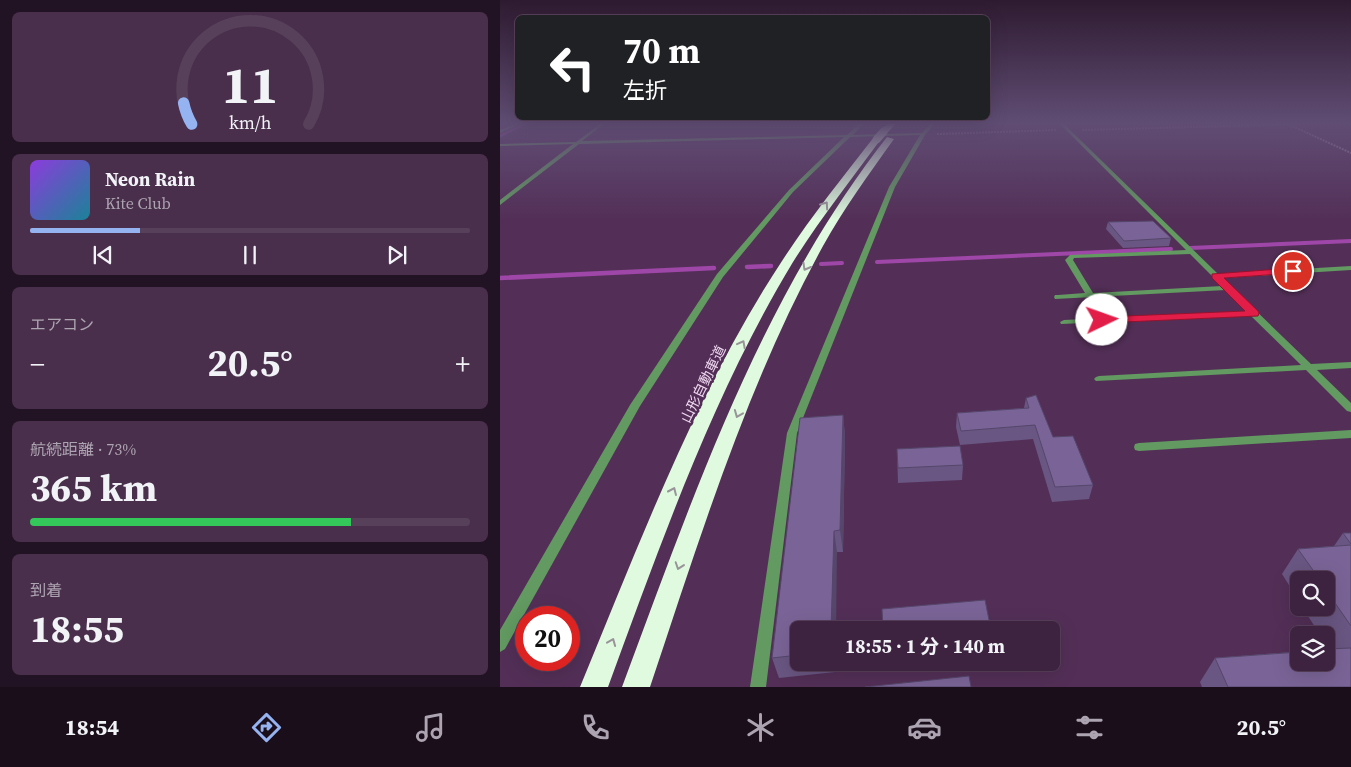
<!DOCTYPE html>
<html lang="ja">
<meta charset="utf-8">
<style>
body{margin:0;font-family:"Source Serif 4","Noto Sans JP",serif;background:#492f4c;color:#f1f3f6;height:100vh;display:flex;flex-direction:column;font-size:19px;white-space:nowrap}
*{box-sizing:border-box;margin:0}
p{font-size:16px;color:#ada4b1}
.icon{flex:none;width:28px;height:28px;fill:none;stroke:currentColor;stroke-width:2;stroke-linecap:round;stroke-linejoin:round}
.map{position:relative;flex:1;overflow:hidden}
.details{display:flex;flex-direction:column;gap:12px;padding:12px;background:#221324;width:500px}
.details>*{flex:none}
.banner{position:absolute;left:15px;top:15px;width:475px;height:105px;border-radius:8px;box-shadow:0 5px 20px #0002,0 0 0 1px #57405a;background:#202124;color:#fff;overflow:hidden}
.controls{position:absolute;left:790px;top:571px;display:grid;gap:10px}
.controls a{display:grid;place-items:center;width:45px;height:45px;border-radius:8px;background:#3e2341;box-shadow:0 5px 20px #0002,0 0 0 1px #57405a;font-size:25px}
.speed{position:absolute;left:15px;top:606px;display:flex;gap:10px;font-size:25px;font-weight:700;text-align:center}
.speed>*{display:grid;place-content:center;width:65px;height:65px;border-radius:50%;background:#3e2341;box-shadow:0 5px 20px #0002,0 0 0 1px #57405a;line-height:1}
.speed .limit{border:8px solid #d22;background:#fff;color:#111}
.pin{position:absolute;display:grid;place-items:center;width:42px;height:42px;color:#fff;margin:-21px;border:2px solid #fff;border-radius:50%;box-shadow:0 1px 5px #0007}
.me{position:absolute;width:55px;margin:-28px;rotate:87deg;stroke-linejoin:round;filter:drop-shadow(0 0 4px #0008)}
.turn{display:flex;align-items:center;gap:18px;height:105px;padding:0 25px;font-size:22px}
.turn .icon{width:65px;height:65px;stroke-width:2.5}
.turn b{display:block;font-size:35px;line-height:42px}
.big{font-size:38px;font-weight:700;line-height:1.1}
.details .widget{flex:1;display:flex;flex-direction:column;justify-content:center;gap:8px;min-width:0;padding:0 18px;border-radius:8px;background:#492f4c}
.details .dial{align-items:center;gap:0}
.dial svg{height:130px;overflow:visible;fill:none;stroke:#57405a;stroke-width:7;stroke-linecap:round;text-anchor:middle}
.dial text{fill:#f1f3f6;stroke:none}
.song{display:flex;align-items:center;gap:15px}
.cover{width:60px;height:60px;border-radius:8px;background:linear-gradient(135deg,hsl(270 70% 55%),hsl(190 70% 35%))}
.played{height:5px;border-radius:2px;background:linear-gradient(90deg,#95b2f1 25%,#57405a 25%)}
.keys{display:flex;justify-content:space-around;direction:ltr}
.heat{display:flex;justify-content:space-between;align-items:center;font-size:28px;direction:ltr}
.charge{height:8px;border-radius:4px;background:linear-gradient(90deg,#34c759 73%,#57405a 0)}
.trip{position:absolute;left:290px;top:621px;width:270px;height:50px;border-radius:8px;background:#3e2341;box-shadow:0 5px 20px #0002,0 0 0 1px #57405a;font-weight:700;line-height:50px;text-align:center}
.dock{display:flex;height:80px;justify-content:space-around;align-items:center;background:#190e1a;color:#ada4b1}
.dock .icon{width:35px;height:35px}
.dock .selected{color:#95b2f1}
.dock b{font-size:22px;color:#f1f3f6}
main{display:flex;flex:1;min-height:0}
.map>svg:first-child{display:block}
</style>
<main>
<section class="details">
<div class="widget dial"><svg viewBox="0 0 100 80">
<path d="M14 69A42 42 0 1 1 86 69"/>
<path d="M14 69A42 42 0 0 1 9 56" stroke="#95b2f1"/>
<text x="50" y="56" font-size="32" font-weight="700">11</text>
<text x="50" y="72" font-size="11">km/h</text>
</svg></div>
<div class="widget">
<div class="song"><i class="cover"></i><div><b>Neon Rain</b><p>Kite Club</p></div></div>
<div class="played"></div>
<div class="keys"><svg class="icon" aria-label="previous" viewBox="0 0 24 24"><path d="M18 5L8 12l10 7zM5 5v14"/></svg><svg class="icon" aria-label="pause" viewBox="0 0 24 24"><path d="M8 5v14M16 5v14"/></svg><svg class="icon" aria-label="next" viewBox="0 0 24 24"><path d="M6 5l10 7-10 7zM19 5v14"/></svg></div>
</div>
<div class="widget"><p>エアコン</p>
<div class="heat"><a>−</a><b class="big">20.5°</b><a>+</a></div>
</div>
<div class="widget"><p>航続距離 · 73%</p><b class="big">365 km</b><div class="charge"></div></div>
<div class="widget"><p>到着</p><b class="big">18:55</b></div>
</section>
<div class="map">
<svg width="851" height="687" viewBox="0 0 851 687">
<rect width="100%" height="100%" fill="#532f57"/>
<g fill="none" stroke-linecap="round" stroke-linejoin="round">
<path stroke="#9f47a8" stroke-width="2.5" d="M 0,136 L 25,124"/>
<g stroke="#9f47a8" stroke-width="4">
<path d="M 690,248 L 851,241"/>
<path d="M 377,262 L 671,249"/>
<path d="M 321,264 L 342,263"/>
<path d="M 267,266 L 271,266"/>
</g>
<g stroke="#9f47a8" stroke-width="4.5">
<path d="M 247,267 L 271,266"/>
<path d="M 0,278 L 214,268"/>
</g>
<g stroke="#9c7e9f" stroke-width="2" stroke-dasharray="2 1" stroke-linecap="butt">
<path d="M 790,125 L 851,153"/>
<path d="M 582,130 L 801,124"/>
<path d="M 437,134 L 556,130"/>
</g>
<g fill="#629a61" fill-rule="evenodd">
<path d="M 15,124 L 20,124 L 0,133 L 0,130 Z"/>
<path d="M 100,124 L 104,124 L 82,141 L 347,135 L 359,124 L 363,124 L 353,135 L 422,133 L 430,124 L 434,124 L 425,135 L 395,187 L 297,433 L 266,687 L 250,687 L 287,433 L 389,187 L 420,135 L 350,137 L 293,192 L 223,277 L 140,406 L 5,649 L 0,652 L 0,630 L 130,405 L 217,274 L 289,190 L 344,137 L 79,144 L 0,205 L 0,200 L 73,144 L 0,146 L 0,144 L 76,142 Z"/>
<path d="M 560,124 L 564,124 L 718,274 L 851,266 L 851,270 L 722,278 L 811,364 L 851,362 L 851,368 L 817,370 L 851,403 L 851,412 L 847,411 L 806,370 L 596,381 L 594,379 L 596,377 L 599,376 L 801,365 L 751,316 L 561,324 L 560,322 L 564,320 L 747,311 L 726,290 L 555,299 L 554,297 L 555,295 L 558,295 L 585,293 L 565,260 L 570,255 L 686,250 ZM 690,254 L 722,286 L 593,293 L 573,260 L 574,258 Z"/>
<path d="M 851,430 L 851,438 L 639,451 L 635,450 L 634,447 L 635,444 L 639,443 Z"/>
</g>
<g fill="#dffade" fill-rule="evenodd">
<path d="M 388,124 L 396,124 L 387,133 L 381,133 L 381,129 Z"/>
<path d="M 374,137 L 381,139 C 351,180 320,219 293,262 C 213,394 161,543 108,687 L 80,687 C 139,544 197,390 282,261 C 310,218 342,178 374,137 Z"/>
<path d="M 387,137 L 394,139 C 369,174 344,208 323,246 C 247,384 200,538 150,687 L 122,687 C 193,497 260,299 387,137 Z"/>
</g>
<path stroke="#dffade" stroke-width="8" d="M 377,139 L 384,131"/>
</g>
<g fill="#695682">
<path d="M 608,222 L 671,238 L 669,246 L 623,248 L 606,229 Z"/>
<path d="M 526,398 L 553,437 L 593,485 L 589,499 L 552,502 L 533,439 L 460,445 L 456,427 L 457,413 L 524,408 Z"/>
<path d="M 343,415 L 345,436 L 343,552 L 337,552 L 299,630 L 299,662 L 335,662 L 335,672 L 279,678 L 272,658 Z"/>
<path d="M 397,449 L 463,465 L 462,480 L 398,483 Z"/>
<path d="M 843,533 L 851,533 L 851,687 L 702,687 L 700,682 L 715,658 L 829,649 L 826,645 L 826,635 L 820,635 L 803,608 L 826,608 L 826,580 L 799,580 L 799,601 L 782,574 L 798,549 L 834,546 Z"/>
<path d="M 385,662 L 458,662 L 385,669 Z"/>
</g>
<g fill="#55466a">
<path d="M 0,124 L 8,124 L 0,128 Z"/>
<path d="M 343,415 L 345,436 L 343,552 L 340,530 Z"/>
<path d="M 334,531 L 337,552 L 336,630 L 331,630 Z"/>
<path d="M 333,662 L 335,662 L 335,672 Z"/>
</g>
<g fill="#7a6497" stroke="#55466a">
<path d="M 653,221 L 671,238 L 624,241 L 608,222 Z"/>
<path d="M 536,395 L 553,437 L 573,436 L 593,485 L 555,487 L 535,425 L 461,431 L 457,413 L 529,408 L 526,398 Z"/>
<path d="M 343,415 L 340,530 L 334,531 L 331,630 L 299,630 L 299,655 L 272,658 L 300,418 Z"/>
<path d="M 460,446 L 463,465 L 398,468 L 397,449 Z"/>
<path d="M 843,533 L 851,533 L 851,544 Z"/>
<path d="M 851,545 L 851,626 L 826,590 L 826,580 L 820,580 L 798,549 Z"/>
<path d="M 485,600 L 491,630 L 383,630 L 382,609 Z"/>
<path d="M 851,648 L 851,687 L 728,687 L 715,658 L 799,652 L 799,662 L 826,662 L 826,649 Z"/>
<path d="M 469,676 L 471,687 L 365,687 Z"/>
</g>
<defs><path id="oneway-chevron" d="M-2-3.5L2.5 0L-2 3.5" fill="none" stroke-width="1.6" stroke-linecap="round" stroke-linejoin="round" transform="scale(1.25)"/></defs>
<g stroke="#99949a">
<use href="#oneway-chevron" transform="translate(325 205) rotate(-55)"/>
<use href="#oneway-chevron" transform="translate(306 267) rotate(120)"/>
<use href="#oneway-chevron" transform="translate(242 344) rotate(-62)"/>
<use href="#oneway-chevron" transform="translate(238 414) rotate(112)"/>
<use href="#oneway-chevron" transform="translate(173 491) rotate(-66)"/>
<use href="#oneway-chevron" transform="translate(179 566) rotate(109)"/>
<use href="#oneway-chevron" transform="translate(112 642) rotate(-68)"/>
</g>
<linearGradient id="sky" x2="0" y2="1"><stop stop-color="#2e1a30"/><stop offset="0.56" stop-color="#604d74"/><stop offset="1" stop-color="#604d74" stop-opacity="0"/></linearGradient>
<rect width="851" height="220" fill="url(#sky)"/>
<path fill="#e11d48" stroke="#92132f" d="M 793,268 L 798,271 L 796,273 L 724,278 L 758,311 L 759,313 L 758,316 L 602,323 L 597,320 L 602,317 L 745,311 L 712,278 L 712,274 Z"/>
<g text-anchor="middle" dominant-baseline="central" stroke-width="5" stroke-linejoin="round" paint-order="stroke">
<g font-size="14" fill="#efd8f1" stroke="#532f57">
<text transform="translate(203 384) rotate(-64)">山形自動車道</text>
</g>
</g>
</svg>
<div class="controls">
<a><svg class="icon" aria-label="search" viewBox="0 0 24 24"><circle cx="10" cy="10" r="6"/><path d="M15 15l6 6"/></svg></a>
<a><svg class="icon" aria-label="layers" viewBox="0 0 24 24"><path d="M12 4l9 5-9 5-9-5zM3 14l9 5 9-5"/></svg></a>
</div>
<div class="speed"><div class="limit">20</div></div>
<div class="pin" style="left:793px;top:271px;background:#d93025"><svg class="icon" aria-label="arrive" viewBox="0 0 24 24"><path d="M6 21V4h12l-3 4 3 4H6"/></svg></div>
<svg class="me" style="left:602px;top:320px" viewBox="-20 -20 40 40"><circle r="19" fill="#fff"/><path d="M0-13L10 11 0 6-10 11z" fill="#e11d48"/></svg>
<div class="trip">18:55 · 1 分 · 140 m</div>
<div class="banner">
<div class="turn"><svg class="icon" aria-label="left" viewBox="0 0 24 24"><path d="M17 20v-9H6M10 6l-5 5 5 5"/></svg><div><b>70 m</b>左折</div></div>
</div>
</div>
</main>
<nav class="dock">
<b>18:54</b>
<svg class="icon selected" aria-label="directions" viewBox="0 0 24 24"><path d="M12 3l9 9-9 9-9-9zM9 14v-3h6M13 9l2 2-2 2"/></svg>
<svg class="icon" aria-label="music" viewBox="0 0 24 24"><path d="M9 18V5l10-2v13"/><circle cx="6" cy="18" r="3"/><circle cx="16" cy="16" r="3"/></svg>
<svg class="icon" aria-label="phone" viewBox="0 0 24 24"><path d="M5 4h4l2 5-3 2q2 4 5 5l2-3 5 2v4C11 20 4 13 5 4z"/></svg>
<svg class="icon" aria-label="climate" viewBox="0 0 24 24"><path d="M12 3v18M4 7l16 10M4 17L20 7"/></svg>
<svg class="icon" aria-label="car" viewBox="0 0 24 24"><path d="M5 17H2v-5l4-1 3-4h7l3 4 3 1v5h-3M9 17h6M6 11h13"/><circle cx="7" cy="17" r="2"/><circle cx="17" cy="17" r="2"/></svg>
<svg class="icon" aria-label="filters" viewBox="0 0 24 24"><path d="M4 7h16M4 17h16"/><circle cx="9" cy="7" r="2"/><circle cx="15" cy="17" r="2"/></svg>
<b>20.5°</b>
</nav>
